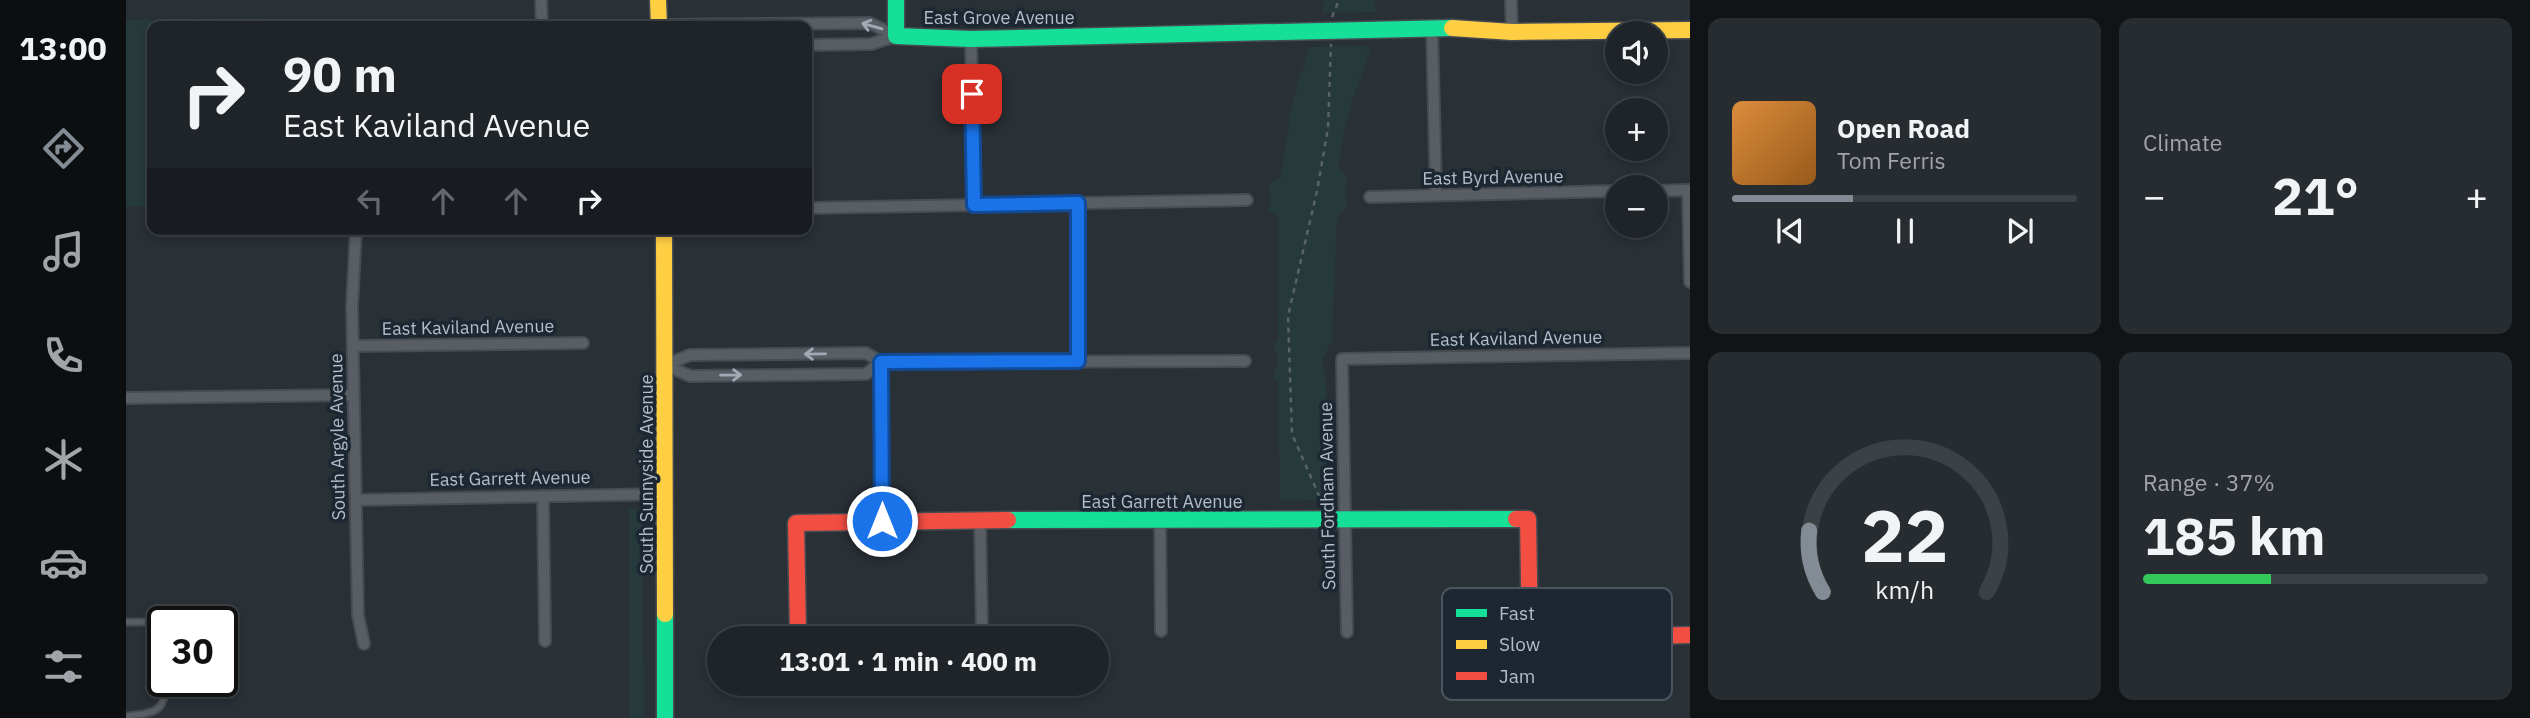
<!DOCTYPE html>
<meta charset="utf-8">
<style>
body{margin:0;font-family:"IBM Plex Sans",sans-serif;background:#272c30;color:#f1f3f6;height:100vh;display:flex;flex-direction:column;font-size:26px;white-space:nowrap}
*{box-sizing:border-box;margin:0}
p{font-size:23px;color:#a1a4a8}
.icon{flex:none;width:38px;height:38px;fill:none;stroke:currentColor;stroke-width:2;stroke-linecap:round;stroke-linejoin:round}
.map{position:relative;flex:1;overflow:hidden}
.details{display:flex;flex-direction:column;gap:18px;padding:18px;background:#111416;width:840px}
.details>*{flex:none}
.hud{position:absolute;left:21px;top:21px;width:665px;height:214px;border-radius:14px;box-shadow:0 4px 10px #0003,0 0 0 2px #3c4145;background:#1f2428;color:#f1f3f6;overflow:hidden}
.buttons{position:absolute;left:1479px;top:21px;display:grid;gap:14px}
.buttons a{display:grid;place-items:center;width:63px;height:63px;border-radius:50%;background:#1f2428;box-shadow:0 4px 10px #0003,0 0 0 2px #3c4145;font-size:35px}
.speed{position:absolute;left:21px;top:606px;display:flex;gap:14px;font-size:35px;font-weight:700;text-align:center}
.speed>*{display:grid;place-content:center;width:91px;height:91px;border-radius:50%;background:#1f2428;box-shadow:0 4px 10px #0003,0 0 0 2px #3c4145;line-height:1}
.speed .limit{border:4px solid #111;border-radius:10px;background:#fff;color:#111}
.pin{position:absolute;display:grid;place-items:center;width:60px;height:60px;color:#fff;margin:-30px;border-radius:14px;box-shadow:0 4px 10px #0006}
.me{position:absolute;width:77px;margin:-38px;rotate:0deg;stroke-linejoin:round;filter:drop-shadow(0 0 5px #0008)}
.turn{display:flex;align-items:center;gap:24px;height:147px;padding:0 21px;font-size:32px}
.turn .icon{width:91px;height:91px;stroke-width:2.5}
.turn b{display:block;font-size:49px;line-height:60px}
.lanes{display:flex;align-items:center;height:66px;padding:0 21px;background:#0003;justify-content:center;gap:35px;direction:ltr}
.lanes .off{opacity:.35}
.big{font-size:52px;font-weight:700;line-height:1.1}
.details .tile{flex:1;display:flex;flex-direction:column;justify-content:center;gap:10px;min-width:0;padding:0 24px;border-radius:14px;background:#272c30}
.details .dial{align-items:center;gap:0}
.dial svg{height:182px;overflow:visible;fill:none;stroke:#3c4145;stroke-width:7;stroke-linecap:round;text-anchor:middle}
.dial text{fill:#f1f3f6;stroke:none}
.song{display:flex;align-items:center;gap:21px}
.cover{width:84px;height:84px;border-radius:10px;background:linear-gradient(135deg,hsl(30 70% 55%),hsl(30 70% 35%))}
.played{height:7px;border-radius:4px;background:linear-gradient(90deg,#838b95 35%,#3c4145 35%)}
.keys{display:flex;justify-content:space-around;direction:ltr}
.heat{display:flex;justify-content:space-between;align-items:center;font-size:38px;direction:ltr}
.charge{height:10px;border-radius:5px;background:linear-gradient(90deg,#34c759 37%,#3c4145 0)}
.details .tiles{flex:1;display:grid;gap:18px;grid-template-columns:repeat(2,1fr)}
.trip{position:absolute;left:581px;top:626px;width:402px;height:70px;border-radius:35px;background:#1f2428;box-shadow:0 4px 10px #0003,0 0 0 2px #3c4145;font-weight:700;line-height:70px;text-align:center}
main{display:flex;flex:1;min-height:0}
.menu{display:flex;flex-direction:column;width:126px;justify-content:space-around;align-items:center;background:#0c0e10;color:#a1a4a8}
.menu .icon{width:49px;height:49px}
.menu .selected{color:#838b95}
.menu b{font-size:32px;color:#f1f3f6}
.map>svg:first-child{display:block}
</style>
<main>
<nav class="menu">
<b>13:00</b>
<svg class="icon selected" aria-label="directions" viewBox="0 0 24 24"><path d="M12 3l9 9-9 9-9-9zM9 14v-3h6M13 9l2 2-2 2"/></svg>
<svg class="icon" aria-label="music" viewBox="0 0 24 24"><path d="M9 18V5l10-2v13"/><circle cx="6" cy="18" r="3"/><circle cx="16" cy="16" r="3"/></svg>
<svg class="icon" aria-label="phone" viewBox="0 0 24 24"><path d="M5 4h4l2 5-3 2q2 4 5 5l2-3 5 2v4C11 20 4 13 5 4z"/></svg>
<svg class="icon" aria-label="climate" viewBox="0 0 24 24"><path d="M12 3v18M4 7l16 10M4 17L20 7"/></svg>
<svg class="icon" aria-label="car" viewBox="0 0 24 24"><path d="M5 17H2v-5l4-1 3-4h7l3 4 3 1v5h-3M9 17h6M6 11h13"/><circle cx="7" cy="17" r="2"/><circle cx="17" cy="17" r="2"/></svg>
<svg class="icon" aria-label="filters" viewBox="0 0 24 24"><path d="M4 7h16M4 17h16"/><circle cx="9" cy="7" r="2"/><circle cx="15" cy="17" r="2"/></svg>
</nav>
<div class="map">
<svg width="1564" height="718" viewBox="0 0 1564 718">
<rect width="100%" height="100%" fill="#293036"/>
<g fill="#263a3c">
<path d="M 1199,0 L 1249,0 L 1249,12 L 1196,13 Z"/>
<path d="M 137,18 L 137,26 L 26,26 L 26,206 L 0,206 L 0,20 Z"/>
<path d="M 1245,46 C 1232,88 1215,123 1213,168 L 1222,179 L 1218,192 L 1222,205 L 1211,217 L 1206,341 L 1196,361 L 1200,382 L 1202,493 L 1195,500 L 1154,501 L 1152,380 L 1147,377 L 1152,359 L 1147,344 L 1152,340 L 1153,216 L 1142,211 L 1145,198 L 1142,184 L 1155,178 L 1166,102 L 1184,47 Z"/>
<path d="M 503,508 L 510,509 L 516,520 L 518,718 L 503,718 Z"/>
</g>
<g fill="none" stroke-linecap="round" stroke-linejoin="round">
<defs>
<g id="lane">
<path d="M 0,622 L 37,622"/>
<path d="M 0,716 C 28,713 40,713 40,681"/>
</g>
<g id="street">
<path d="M 415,0 L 416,26"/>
<path d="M 1385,0 L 1386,32"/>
<path d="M 532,25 L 744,23 L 770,36 L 745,44 L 681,45"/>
<path d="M 1306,27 L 1310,195"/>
<path d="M 845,39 L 848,205"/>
<path d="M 1530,191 L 1562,190 L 1564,282"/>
<path d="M 1244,197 L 1491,191"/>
<path d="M 952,203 L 952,361"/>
<path d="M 681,208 L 1121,200"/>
<path d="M 230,229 L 226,307 L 232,615 L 238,644"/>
<path d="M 227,346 L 457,343"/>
<path d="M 755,362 L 756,521"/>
<path d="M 539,365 L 564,355 L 740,353 L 755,362 L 1119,361"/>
<path d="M 539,365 L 564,376 L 740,374 L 755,362"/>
<path d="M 0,398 L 227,395"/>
<path d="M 417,496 L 419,641"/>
<path d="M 230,500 L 539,494"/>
<path d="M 854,520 L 856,631"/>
<path d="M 1034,520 L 1035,631"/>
<path d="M 1221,632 L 1216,359 L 1564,353"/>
</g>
<g id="fast">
<path d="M 770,0 L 770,36 L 845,39 L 1326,28"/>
<path d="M 882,520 L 1390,519"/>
<path d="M 539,614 L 539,718"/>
</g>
<g id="slow">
<path d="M 532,0 L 533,26"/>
<path d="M 1326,28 L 1386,32 L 1564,30"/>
<path d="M 538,229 L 539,614"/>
</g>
<g id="jam">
<path d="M 1390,519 L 1402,519 L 1404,639 L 1564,635"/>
<path d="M 672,633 L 670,523 L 882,520"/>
</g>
</defs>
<use href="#lane" stroke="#474c53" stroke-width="9"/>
<use href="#street" stroke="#474c53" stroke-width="14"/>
<use href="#fast" stroke="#474c53" stroke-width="19"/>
<use href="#slow" stroke="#474c53" stroke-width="19"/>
<use href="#jam" stroke="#474c53" stroke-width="19"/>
<g stroke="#5a6266" stroke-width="2.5" stroke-dasharray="5 5" stroke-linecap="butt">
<path d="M 1206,17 L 1213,0"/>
<path d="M 1200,504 L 1195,500 L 1166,434 L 1162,316 L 1191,191 L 1202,128 L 1205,44"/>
</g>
<use href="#lane" stroke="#595e64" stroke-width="5"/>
<use href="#street" stroke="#595e64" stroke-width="10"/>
<use href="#fast" stroke="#16e098" stroke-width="16"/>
<use href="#slow" stroke="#ffcf43" stroke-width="16"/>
<use href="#jam" stroke="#f24e42" stroke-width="16"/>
</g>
<defs><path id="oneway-shaft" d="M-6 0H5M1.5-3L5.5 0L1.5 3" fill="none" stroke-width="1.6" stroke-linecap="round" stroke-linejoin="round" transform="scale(1.75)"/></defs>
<g stroke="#a1a9b4">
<use href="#oneway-shaft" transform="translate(746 26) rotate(-164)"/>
<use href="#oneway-shaft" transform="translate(689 354) rotate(179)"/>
<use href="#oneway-shaft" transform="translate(605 375) rotate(-1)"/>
</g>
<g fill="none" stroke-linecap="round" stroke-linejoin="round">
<defs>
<path id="route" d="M 756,521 L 755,362 L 952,361 L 952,203 L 848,205 L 846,94"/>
</defs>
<use href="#route" stroke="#114b97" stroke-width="18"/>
<use href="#route" stroke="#1a73e8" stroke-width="12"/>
</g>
<g text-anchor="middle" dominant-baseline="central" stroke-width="7" stroke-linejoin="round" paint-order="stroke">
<g font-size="18" fill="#b3bcc8" stroke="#1c2731">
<text x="873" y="17">East Grove Avenue</text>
<text transform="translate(1367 177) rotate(-1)">East Byrd Avenue</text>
<text transform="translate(342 327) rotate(-1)">East Kaviland Avenue</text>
<text transform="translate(1390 338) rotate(-1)">East Kaviland Avenue</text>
<text transform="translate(211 437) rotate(-91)">South Argyle Avenue</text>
<text transform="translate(520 474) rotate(-90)">South Sunnyside Avenue</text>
<text transform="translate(384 478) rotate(-1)">East Garrett Avenue</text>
<text transform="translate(1201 496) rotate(-91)">South Fordham Avenue</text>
<text x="1036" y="501">East Garrett Avenue</text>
</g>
</g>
<rect x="1316" y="588" width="230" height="112" rx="10" fill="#1c2731" stroke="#49545e" stroke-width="2"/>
<rect x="1330" y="609" width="31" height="8" fill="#16e098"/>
<rect x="1330" y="640" width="31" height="9" fill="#ffcf43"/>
<rect x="1330" y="672" width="31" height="8" fill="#f24e42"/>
<g font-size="19" fill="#b3bcc8">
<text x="1373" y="620">Fast</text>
<text x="1373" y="651">Slow</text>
<text x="1373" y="683">Jam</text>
</g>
</svg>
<div class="buttons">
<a><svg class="icon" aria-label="sound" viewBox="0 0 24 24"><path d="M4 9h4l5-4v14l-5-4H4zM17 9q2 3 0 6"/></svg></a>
<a>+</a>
<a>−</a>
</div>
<div class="speed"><div class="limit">30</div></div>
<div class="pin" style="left:846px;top:94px;background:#d93025"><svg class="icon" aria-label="arrive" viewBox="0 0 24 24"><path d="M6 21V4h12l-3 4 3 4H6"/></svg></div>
<svg class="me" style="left:756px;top:521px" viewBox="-20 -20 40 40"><circle r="17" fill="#1a73e8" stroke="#fff" stroke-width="3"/><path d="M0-11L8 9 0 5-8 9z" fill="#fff"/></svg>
<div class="trip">13:01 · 1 min · 400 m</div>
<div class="hud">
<div class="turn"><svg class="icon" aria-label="right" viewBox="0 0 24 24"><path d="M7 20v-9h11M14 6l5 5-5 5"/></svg><div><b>90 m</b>East Kaviland Avenue</div></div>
<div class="lanes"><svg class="icon off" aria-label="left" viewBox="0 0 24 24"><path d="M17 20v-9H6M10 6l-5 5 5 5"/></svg><svg class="icon off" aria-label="ahead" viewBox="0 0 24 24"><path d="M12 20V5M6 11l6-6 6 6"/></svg><svg class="icon off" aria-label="ahead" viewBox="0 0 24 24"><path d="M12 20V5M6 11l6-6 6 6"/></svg><svg class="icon" aria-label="right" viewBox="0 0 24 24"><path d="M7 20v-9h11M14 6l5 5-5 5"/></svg></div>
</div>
</div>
<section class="details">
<div class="tiles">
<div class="tile">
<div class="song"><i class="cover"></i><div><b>Open Road</b><p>Tom Ferris</p></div></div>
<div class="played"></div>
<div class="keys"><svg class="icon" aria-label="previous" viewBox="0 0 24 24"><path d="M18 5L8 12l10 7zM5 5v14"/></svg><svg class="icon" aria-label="pause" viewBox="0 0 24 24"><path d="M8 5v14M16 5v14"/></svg><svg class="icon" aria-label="next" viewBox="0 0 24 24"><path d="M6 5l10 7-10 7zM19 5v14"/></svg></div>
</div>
<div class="tile"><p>Climate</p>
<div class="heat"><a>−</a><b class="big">21°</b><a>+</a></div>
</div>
<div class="tile dial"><svg viewBox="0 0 100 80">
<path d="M14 69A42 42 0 1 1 86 69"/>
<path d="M14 69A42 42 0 0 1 8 42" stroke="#838b95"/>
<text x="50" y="56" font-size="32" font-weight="700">22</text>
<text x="50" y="72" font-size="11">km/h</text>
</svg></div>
<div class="tile"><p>Range · 37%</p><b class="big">185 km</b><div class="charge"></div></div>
</div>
</section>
</main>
